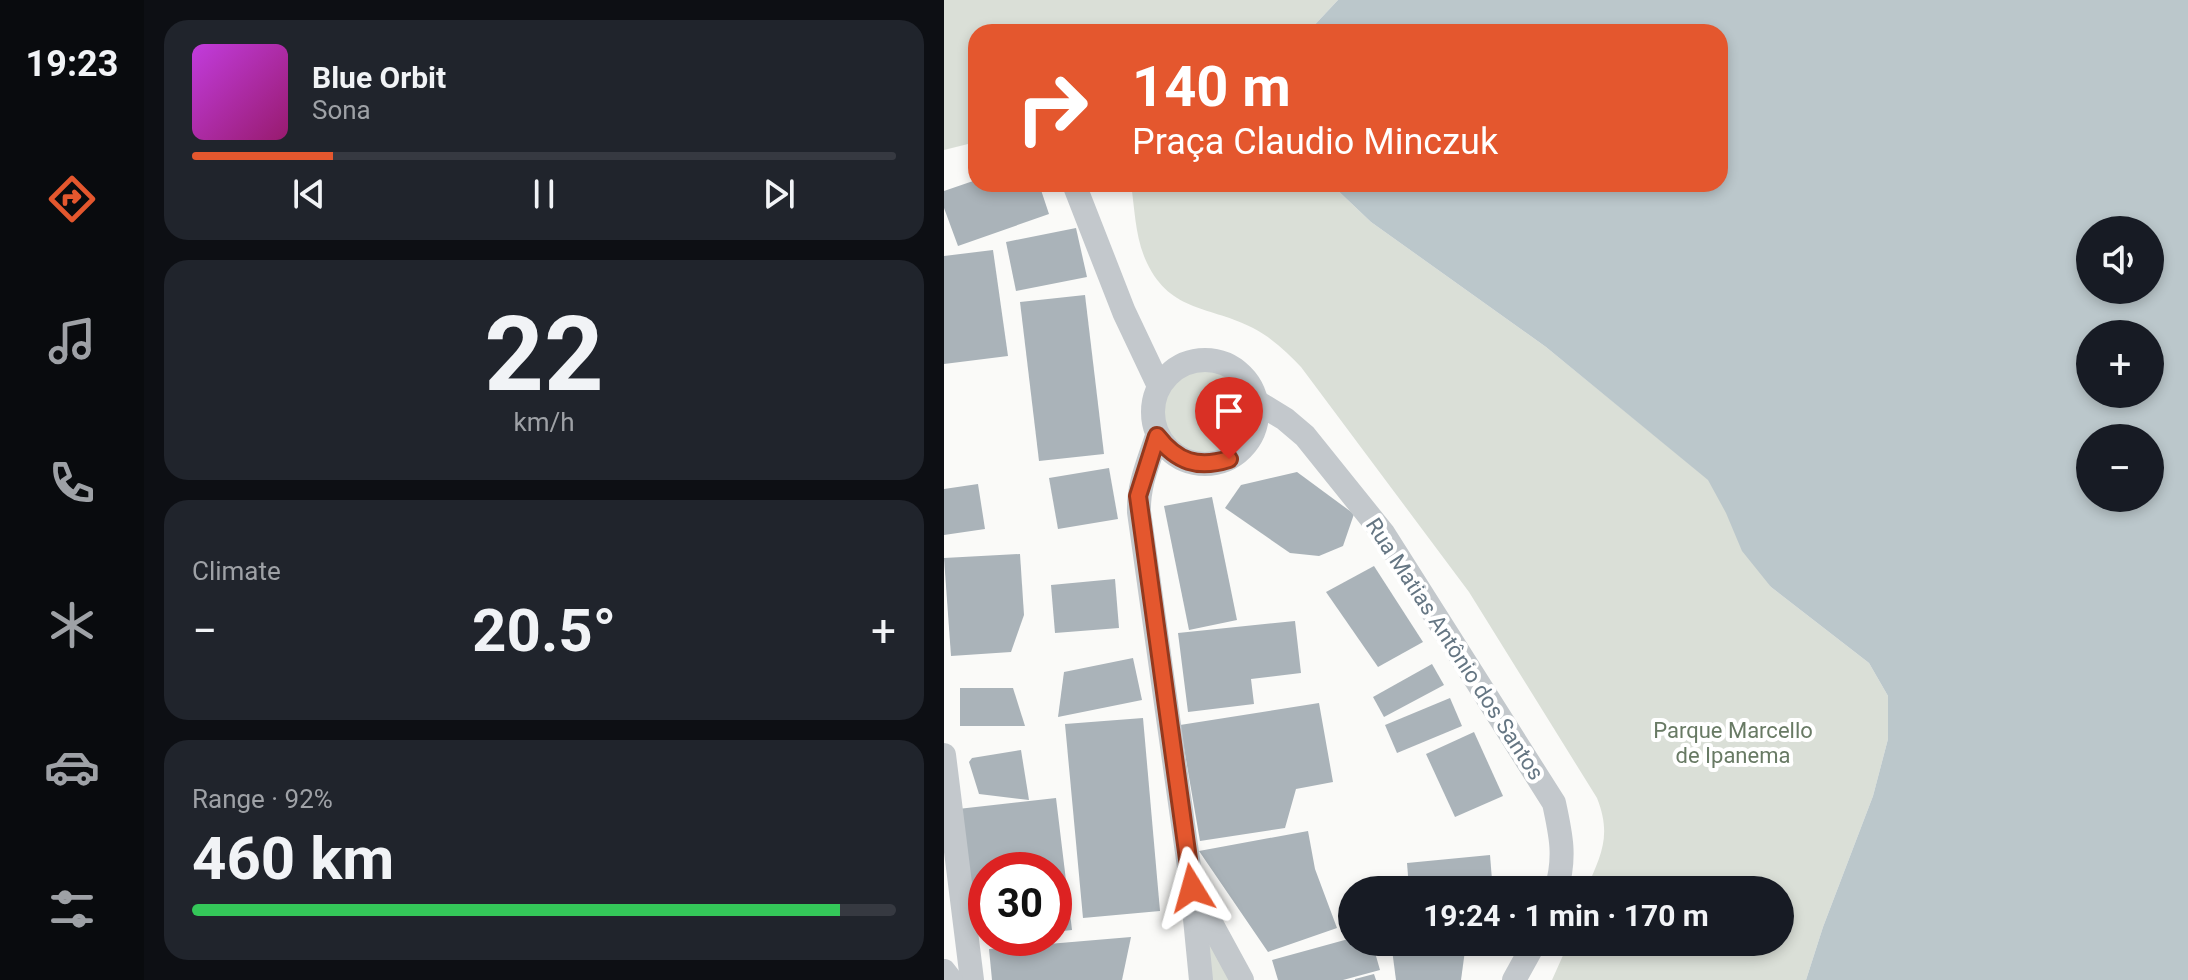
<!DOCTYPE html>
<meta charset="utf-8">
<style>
body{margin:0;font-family:Roboto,sans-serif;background:#20242c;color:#f1f3f6;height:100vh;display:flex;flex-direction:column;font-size:30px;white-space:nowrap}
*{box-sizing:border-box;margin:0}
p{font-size:26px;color:#9ea1a6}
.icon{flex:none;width:44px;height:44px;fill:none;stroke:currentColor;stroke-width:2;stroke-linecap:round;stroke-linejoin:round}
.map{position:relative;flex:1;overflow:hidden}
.side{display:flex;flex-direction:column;gap:20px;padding:20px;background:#0d0f14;width:800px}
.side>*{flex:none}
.top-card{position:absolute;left:24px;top:24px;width:760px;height:168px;border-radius:24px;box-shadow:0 4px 12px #0003;background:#e4572e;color:#fff;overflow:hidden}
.controls{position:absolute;left:1132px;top:216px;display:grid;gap:16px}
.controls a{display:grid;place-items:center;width:88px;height:88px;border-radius:50%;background:#171b24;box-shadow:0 4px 12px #0003;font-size:40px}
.speed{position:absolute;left:24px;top:852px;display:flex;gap:16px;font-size:40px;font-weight:700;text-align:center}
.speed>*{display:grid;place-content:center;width:104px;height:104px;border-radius:50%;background:#171b24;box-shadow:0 4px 12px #0003;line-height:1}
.speed .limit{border:12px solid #d22;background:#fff;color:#111}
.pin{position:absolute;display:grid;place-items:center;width:68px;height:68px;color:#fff;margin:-82px -34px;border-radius:50% 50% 50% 0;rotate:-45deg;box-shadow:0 0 8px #0007}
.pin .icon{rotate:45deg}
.me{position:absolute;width:88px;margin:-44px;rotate:352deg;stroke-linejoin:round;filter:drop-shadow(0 0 6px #0008)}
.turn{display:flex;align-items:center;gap:28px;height:168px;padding:0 32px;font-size:36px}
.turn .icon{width:104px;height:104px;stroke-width:2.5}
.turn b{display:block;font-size:56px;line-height:68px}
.big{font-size:60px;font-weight:700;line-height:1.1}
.side .card{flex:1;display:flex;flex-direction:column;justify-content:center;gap:12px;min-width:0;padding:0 28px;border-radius:24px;background:#20242c}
.side .dial{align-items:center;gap:0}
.dial b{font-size:104px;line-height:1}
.song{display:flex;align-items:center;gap:24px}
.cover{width:96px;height:96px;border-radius:12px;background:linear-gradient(135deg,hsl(290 70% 55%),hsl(320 70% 35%))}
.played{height:8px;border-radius:4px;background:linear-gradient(90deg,#e4572e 20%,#363941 20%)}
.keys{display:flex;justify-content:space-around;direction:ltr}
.heat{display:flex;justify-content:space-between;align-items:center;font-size:44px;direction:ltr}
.charge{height:12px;border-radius:6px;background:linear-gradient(90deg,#34c759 92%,#363941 0)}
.trip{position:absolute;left:394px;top:876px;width:456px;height:80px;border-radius:40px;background:#171b24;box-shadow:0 4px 12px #0003;font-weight:700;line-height:80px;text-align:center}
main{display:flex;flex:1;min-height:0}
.tab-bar{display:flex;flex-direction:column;width:144px;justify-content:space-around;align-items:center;background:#090b0e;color:#9ea1a6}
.tab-bar .icon{width:56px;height:56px}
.tab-bar .active{color:#e4572e}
.tab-bar b{font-size:36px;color:#f1f3f6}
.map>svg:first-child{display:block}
</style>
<main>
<nav class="tab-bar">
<b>19:23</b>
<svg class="icon active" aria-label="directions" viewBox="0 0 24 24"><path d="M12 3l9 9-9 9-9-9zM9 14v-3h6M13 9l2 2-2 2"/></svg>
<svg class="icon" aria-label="music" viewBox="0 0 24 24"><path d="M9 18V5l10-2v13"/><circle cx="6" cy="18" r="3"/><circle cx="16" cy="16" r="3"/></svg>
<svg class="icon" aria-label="phone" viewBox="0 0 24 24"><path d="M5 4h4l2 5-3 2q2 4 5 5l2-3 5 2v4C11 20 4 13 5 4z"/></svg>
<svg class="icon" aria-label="climate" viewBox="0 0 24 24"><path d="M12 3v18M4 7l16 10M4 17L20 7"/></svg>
<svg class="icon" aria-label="car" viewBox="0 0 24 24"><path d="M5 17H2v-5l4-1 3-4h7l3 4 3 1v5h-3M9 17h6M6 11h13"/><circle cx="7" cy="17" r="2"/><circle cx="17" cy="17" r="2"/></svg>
<svg class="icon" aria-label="filters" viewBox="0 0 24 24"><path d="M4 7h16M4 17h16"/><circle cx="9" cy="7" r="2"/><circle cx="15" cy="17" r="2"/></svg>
</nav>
<section class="side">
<div class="card">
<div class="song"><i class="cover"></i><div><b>Blue Orbit</b><p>Sona</p></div></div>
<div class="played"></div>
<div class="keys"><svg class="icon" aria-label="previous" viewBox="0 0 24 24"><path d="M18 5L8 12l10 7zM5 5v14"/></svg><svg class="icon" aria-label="pause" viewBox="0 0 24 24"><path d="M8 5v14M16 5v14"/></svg><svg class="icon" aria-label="next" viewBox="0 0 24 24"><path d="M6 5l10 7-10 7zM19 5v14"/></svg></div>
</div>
<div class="card dial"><b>22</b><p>km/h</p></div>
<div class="card"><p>Climate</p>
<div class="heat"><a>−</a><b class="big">20.5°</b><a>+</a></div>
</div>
<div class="card"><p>Range · 92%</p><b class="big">460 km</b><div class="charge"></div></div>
</section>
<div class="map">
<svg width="1244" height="980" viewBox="0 0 1244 980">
<rect width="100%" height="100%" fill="#fafaf8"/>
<g fill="#dadfd7">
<path d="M 0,0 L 394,0 L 364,32 L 32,32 L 32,142 L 0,150 Z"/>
<path d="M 187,184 L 387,184 L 427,222 L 602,347 L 765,480 L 827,587 L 925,663 L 944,696 L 944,739 L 929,796 L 879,927 L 862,980 L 608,980 L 625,942 L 836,942 L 836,890 L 642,890 C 657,855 668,836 653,798 L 525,592 L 357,367 C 343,352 328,338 309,328 C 267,306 227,313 203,263 C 191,238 191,210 187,184 Z"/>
<circle cx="261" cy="411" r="45"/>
<path d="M 250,905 L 286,980 L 260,980 Z"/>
</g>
<path fill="#bbc7cb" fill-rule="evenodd" d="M 394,0 L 1244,0 L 1244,980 L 862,980 L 879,927 L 929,796 L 944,739 L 944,696 L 925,663 L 827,587 L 798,551 L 782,513 L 764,480 L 602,347 L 427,222 L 387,184 L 776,184 L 776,32 L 364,32 ZM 1146,230 L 1206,230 L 1206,290 L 1146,290 ZM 1146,334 L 1206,334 L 1206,394 L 1146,394 ZM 1146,438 L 1206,438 L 1206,498 L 1146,498 Z"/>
<g fill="#aab3b9">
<path d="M 32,180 L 32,184 L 95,184 L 105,214 L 14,246 L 0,208 L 0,191 Z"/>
<path d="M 132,228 L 143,277 L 72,291 L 62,242 Z"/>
<path d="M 49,250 L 64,356 L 0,364 L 0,256 Z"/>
<path d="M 141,295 L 160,454 L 95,461 L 76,302 Z"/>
<path d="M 165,468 L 174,519 L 114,529 L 105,478 Z"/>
<path d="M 353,472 L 410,514 L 399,546 L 375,556 L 346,553 L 281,508 L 297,485 Z"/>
<path d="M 34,484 L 41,529 L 0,535 L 0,489 Z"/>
<path d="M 268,497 L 293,620 L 245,630 L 220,506 Z"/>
<path d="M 76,554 L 80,615 L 67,652 L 7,656 L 0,558 Z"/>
<path d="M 430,566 L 479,642 L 434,667 L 382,592 Z"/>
<path d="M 171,579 L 175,628 L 111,633 L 107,585 Z"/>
<path d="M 351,621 L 357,673 L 307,679 L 310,704 L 244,712 L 234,633 Z"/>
<path d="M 189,658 L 198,700 L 114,717 L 120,672 Z"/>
<path d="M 488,664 L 500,685 L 440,717 L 429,697 Z"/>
<path d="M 16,688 L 69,688 L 81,726 L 16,726 Z"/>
<path d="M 506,698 L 518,726 L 453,753 L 441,725 Z"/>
<path d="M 375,703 L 389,782 L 352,789 L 341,828 L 256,841 L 236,725 Z"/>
<path d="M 199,718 L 216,911 L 139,918 L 121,724 Z"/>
<path d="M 530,732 L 559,796 L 511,817 L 482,754 Z"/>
<path d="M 77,750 L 85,800 L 35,794 L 25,762 L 28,758 Z"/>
<path d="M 112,798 L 128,930 L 110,932 L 110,870 L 42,870 L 42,939 L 29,932 L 14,809 Z"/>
<path d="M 364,831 L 371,869 L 393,928 L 324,952 L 255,851 Z"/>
<path d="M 546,855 L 548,880 L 465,888 L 463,863 Z"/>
<path d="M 187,937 L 178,980 L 48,980 L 45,949 Z"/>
<path d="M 408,938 L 408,942 L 428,942 L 436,970 L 399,980 L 334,980 L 328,960 Z"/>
<path d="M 447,942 L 522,943 L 517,980 L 452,980 Z"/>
<path d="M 430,974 L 432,980 L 411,980 L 411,979 Z"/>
</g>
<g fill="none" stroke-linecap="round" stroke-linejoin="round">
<g stroke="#c3c8cc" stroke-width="24">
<path d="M 130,184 L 180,312 L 215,386"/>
<circle cx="261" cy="412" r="52"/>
<path d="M 313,402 L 341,419 L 361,436 L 439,533 L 610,803 C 617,835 622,858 612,890"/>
<path d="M 213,436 C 205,461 194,485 195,512 L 248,888 L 257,980"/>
<path d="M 0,755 L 28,980"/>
<path d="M 255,901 L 298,980"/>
<path d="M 0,971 L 7,980"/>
<path d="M 570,980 L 591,942"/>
</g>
</g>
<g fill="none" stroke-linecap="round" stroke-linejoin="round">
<defs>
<path id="route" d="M 248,888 L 194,496 L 213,436 C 233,462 254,469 285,459"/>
</defs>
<use href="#route" stroke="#94391e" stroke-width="20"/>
<use href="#route" stroke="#e4572e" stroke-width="14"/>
</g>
<g text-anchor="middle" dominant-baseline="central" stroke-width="8" stroke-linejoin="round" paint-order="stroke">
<g font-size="22" fill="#657683" stroke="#fff">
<text transform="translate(511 649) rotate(57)">Rua Matias Antônio dos Santos</text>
</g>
<g font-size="22" fill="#687a64" stroke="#fff">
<text x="789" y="730">Parque Marcello<tspan x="789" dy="25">de Ipanema</tspan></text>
</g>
</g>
</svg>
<div class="controls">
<a><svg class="icon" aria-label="sound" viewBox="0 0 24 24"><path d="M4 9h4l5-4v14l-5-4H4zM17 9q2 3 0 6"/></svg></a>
<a>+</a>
<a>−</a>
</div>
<div class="speed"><div class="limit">30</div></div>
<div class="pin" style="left:285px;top:459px;background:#d93025"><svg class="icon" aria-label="arrive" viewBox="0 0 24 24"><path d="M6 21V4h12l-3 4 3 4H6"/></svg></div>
<svg class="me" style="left:248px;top:888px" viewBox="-20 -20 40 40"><path d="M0-17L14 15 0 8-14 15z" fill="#e4572e" stroke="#fff" stroke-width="4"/></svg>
<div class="trip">19:24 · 1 min · 170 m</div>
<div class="top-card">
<div class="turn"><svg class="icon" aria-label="right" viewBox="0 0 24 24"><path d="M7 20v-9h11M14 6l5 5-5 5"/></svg><div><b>140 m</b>Praça Claudio Minczuk</div></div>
</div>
</div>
</main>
